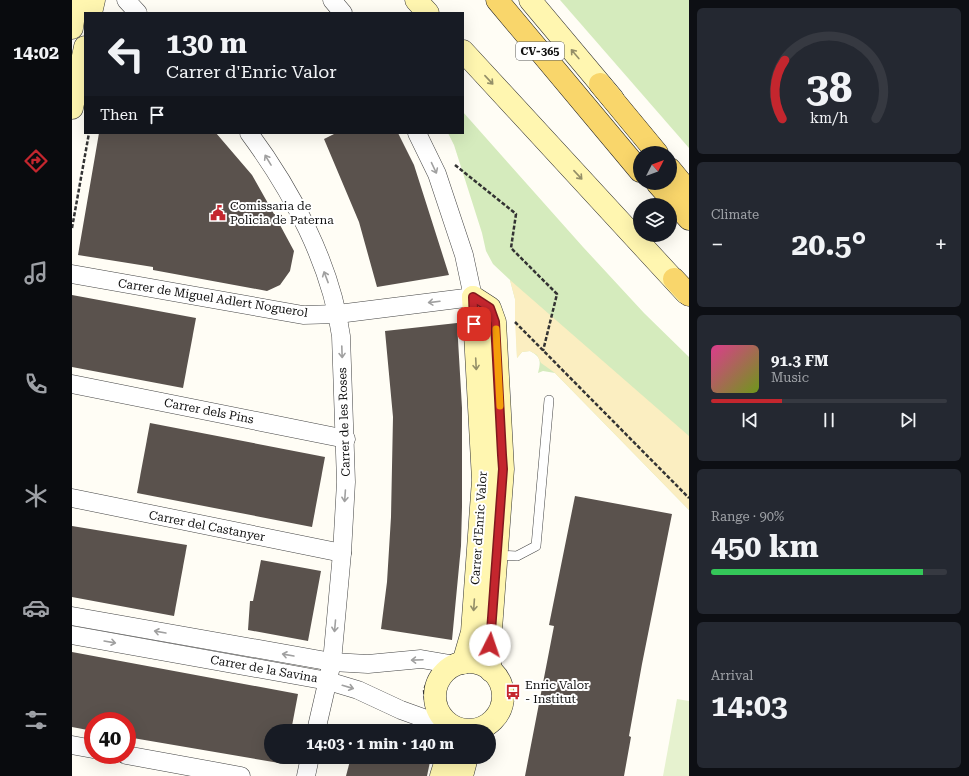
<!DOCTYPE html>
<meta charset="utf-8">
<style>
body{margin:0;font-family:"Roboto Serif",serif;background:#242831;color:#f1f3f6;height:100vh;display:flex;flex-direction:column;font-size:15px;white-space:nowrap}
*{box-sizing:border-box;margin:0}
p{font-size:13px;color:#9ea1a6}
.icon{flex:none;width:22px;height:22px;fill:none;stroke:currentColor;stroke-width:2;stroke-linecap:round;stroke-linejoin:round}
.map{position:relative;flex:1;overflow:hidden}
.details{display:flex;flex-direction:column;gap:8px;padding:8px;background:#0d0f14;width:280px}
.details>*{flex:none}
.guide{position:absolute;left:12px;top:12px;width:380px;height:122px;border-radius:0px;box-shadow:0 4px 16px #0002;background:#171b24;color:#f1f3f6;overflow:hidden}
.needle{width:26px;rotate:48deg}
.fabs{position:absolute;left:561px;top:146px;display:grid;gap:8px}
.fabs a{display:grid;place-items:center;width:44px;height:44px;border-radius:50%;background:#171b24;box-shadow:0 4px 16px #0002;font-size:20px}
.speed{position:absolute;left:12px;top:712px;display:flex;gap:8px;font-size:20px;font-weight:700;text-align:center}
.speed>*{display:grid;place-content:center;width:52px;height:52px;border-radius:50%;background:#171b24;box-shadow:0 4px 16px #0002;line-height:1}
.speed .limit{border:6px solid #d22;background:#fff;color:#111}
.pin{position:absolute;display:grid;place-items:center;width:34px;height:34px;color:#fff;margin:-17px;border-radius:8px;box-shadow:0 2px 6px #0006}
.me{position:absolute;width:44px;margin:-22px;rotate:4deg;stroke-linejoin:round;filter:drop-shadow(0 0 3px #0008)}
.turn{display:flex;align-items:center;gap:14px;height:84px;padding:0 16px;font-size:18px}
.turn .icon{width:52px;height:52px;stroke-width:2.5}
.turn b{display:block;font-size:28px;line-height:34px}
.then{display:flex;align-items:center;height:38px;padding:0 16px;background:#0003;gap:8px;font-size:15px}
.big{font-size:30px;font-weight:700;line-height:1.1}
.details .tile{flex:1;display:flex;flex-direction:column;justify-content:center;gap:6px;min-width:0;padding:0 14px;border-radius:6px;background:#242831}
.details .dial{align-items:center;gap:0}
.dial svg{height:104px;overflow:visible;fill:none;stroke:#363941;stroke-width:7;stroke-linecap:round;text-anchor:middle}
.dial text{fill:#f1f3f6;stroke:none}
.song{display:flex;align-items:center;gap:12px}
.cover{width:48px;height:48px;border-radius:6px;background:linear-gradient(135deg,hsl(330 70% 55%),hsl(80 70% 35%))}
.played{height:4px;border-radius:2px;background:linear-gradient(90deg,#c4262e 30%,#363941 30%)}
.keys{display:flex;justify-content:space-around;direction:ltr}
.heat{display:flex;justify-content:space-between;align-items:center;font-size:22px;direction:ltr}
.charge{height:6px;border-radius:3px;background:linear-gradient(90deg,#34c759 90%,#363941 0)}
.trip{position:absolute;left:192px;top:724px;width:232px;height:40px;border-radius:20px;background:#171b24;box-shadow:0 4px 16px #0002;font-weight:700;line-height:40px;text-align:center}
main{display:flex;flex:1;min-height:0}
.tabs{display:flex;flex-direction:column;width:72px;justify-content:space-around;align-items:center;background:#090b0e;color:#9ea1a6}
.tabs .icon{width:28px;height:28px}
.tabs .active{color:#c4262e}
.tabs b{font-size:18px;color:#f1f3f6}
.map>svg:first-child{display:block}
</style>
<main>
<nav class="tabs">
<b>14:02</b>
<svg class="icon active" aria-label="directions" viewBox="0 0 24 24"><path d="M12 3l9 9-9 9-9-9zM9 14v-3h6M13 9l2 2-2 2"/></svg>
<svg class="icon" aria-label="music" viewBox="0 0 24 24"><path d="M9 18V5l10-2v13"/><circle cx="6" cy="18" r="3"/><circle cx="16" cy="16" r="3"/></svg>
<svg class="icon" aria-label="phone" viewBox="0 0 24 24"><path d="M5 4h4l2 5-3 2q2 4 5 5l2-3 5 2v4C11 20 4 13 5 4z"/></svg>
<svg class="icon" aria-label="climate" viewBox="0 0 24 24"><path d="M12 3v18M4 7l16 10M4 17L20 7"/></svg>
<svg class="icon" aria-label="car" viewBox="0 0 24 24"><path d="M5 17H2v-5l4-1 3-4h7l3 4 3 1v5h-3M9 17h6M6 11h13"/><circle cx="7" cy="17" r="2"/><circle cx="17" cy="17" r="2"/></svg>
<svg class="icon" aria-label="filters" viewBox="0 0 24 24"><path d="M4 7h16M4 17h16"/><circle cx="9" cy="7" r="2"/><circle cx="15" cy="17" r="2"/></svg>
</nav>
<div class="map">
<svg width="617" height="776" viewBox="0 0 617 776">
<rect width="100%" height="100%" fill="#fffdf5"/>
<g fill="#d5ebbd">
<path d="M 488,0 L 617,0 L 617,148 Z"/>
<path d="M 391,112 L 511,247 L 572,313 L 617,357 L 617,510 L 483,373 L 471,371 L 466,373 C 469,361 469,357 458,351 L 450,352 L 445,358 L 443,299 L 438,280 L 421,264 L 414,251 L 410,233 L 382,145 L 376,133 L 391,133 Z"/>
</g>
<path fill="#fbeec1" d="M 438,280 L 617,436 L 617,510 L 483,373 L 469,363 L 465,355 L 458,351 L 450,352 L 445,358 L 443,322 L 443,299 Z"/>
<path fill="#e6f2cf" d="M 605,699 L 617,701 L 617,776 L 591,776 Z"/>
<g fill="#5a524d">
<path d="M 27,133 L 144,133 L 180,175 L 202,214 L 210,215 L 208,225 L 222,251 L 218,271 L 208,285 L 195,291 L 81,270 L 81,267 L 6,255 Z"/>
<path d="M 264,133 L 326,133 L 342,165 L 377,275 L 305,287 L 287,222 L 252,139 Z"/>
<path d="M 0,295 L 124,318 L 111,388 L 0,367 Z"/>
<path d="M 385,323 L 390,408 L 390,507 L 389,546 L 380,640 L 309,629 L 315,582 L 319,517 L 321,417 L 313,331 Z"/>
<path d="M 78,423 L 253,457 L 240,527 L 65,493 Z"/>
<path d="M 503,496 L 600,514 L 570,664 L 557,736 L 559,737 L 552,776 L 453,776 L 482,626 L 477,625 Z"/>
<path d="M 0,526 L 115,545 L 102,616 L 0,597 Z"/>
<path d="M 189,560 L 249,571 L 236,641 L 176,630 L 178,601 L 181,601 Z"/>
<path d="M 0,652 L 226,694 L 219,731 L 199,731 L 199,757 L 214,757 L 213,764 L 55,737 L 55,721 L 21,721 L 21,731 L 0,727 Z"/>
<path d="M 288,725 L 312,731 L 287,731 Z"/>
<path d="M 279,757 L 359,757 L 355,776 L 274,776 Z"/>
</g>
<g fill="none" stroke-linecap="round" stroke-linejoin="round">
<defs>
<path id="lane" d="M 424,555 L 445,556 L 464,546 L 477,400"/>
<g id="street">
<path d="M 54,0 L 66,13"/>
<path d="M 260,0 L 271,13"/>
<path d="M 177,133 C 220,191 259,264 269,336 L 274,482 L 270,553 L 260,662 L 244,731"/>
<path d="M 0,274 L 231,315 L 266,314 L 401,297 L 392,255 L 365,174 L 345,133"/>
<path d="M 0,384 L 274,439"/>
<path d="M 0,498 L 270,553"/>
<path d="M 0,616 L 260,662 L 296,664 L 349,659 L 384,665"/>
<path d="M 0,635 L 256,681 L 286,690 L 329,710 L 354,719 L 377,723"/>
<path d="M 0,745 L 21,749"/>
<path d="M 54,755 L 169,776"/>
<path d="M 234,776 L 238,757"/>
</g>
<g id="secondary">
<path d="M 344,0 L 356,13"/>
<path d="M 458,0 L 541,99"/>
<path d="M 19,13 L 22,0"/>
<path d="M 0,28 L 4,0"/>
<path d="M 391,51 L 614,293"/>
<path d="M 0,108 L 13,47"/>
<path d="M 401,297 L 418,308 L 423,322 L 431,469 L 417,656 L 419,671"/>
<circle cx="397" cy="696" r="34"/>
<path d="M 391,663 L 400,632 L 411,480 L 401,297"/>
<path d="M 369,776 L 375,757"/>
<path d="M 390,776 L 395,757"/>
</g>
<g id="primary">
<path d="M 425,0 L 568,171"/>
<path d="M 528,84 L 585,153"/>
<path d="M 598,169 L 617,192"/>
<path d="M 585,183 L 617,219"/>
<path d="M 602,279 L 617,295"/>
</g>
</defs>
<use href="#lane" stroke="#444" stroke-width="10"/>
<use href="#street" stroke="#444" stroke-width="19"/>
<use href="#secondary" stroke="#333" stroke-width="23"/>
<use href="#primary" stroke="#222" stroke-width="23"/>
<g stroke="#333" stroke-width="2.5" stroke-dasharray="4 2" stroke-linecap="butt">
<path d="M 383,165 L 444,214 L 439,248 L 485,294 L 471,351"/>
<path d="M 0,228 L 17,133"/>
<path d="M 443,322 L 617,498"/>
<path d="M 353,700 L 352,690 L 357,678"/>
</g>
<use href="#lane" stroke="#fff" stroke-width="9"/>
<use href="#street" stroke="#fff" stroke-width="18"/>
<use href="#secondary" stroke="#fff6b0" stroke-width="22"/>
<use href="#primary" stroke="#f9d66b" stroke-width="22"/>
</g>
<defs><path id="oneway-shaft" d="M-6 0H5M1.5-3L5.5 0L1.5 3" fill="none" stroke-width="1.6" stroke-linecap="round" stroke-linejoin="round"/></defs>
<g stroke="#948f68">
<use href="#oneway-shaft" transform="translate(503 54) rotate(-130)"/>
<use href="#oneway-shaft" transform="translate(417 80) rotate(47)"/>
<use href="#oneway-shaft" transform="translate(506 175) rotate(47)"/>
<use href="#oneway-shaft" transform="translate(404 364) rotate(87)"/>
<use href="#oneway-shaft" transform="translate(402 605) rotate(94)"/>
</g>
<g stroke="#a0a0a0">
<use href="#oneway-shaft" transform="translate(196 160) rotate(-121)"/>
<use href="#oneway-shaft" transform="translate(362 168) rotate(65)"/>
<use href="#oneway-shaft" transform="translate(254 277) rotate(-111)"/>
<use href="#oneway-shaft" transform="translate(362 302) rotate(173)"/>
<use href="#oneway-shaft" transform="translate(270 352) rotate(88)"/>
<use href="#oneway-shaft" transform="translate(273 496) rotate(94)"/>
<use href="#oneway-shaft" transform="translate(263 626) rotate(95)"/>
<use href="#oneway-shaft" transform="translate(88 632) rotate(-170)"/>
<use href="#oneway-shaft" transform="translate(38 642) rotate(10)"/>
<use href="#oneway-shaft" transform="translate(216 655) rotate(-170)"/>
<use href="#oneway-shaft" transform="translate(345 660) rotate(178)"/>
<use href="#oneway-shaft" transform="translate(276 687) rotate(16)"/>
</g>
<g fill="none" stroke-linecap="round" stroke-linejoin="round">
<defs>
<path id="route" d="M 402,324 L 401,297 L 418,308 L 423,322 L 430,455 L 431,469 L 418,645"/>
</defs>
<use href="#route" stroke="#7f191e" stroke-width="10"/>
<use href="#route" stroke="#c4262e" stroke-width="7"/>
<path stroke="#f59e0b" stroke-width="7" d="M 424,329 L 428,406"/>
</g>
<defs>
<symbol id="civic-bare" viewBox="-9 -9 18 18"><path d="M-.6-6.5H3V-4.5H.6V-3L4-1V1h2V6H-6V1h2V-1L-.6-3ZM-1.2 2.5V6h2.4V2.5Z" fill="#c4262e" stroke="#fff" stroke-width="2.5" paint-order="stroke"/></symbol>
<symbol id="bus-bare" viewBox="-9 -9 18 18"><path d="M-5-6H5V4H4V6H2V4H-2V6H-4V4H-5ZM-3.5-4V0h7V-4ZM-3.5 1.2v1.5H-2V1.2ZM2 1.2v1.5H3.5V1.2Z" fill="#c4262e" stroke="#fff" stroke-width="2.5" paint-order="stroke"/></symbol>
</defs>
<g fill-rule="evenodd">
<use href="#civic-bare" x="135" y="202" width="22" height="22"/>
<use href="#bus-bare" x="430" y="681" width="22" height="22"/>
</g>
<g text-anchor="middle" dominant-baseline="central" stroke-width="4" stroke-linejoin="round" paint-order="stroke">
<rect fill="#fff" stroke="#585858" stroke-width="1" x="444" y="42" width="48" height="18" rx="3"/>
<g font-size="11" font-weight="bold" fill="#111">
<text x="468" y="51">CV-365</text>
</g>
<g font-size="12" fill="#111" stroke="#fff" text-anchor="start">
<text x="158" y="206">Comissaria de<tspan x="158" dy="14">Policia de Paterna</tspan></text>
<text x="453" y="685">Enric Valor<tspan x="453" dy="14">- Institut</tspan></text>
</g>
<g font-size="12" fill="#111" stroke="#fff">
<text transform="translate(141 298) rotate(9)">Carrer de Miguel Adlert Noguerol</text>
<text transform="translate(137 411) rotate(11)">Carrer dels Pins</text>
<text transform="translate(272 422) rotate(-92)">Carrer de les Roses</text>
<text transform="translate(135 526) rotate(11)">Carrer del Castanyer</text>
<text transform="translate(407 528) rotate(-86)">Carrer d'Enric Valor</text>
<text transform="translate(192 669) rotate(10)">Carrer de la Savina</text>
</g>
</g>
</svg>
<div class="fabs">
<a><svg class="needle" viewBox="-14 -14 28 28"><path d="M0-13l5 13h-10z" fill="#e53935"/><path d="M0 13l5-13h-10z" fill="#9ea1a6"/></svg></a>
<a><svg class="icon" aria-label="layers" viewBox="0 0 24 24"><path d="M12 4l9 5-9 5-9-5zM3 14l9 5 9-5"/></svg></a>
</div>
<div class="speed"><div class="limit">40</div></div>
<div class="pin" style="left:402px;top:324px;background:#d93025"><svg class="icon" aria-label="arrive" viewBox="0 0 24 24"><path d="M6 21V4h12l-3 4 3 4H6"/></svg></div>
<svg class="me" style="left:418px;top:645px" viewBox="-20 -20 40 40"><circle r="19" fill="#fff"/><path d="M0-13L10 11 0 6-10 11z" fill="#c4262e"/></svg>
<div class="trip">14:03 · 1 min · 140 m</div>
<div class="guide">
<div class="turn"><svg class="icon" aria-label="left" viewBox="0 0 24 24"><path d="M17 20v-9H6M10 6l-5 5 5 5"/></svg><div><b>130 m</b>Carrer d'Enric Valor</div></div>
<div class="then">Then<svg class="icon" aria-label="arrive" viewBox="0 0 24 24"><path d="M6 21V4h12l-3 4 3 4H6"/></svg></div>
</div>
</div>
<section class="details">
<div class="tile dial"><svg viewBox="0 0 100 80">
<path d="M14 69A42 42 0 1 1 86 69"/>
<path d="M14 69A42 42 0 0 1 16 24" stroke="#c4262e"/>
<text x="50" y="56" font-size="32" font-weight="700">38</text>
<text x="50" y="72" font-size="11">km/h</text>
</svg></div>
<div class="tile"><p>Climate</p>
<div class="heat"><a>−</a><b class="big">20.5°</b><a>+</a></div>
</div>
<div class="tile">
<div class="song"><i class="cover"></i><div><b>91.3 FM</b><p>Music</p></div></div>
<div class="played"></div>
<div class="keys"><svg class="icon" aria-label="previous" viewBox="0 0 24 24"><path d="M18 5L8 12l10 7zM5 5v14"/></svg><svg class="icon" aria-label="pause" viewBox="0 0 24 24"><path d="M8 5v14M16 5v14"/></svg><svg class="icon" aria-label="next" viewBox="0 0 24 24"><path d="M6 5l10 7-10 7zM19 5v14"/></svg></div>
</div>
<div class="tile"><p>Range · 90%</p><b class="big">450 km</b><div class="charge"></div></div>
<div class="tile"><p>Arrival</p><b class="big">14:03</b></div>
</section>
</main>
